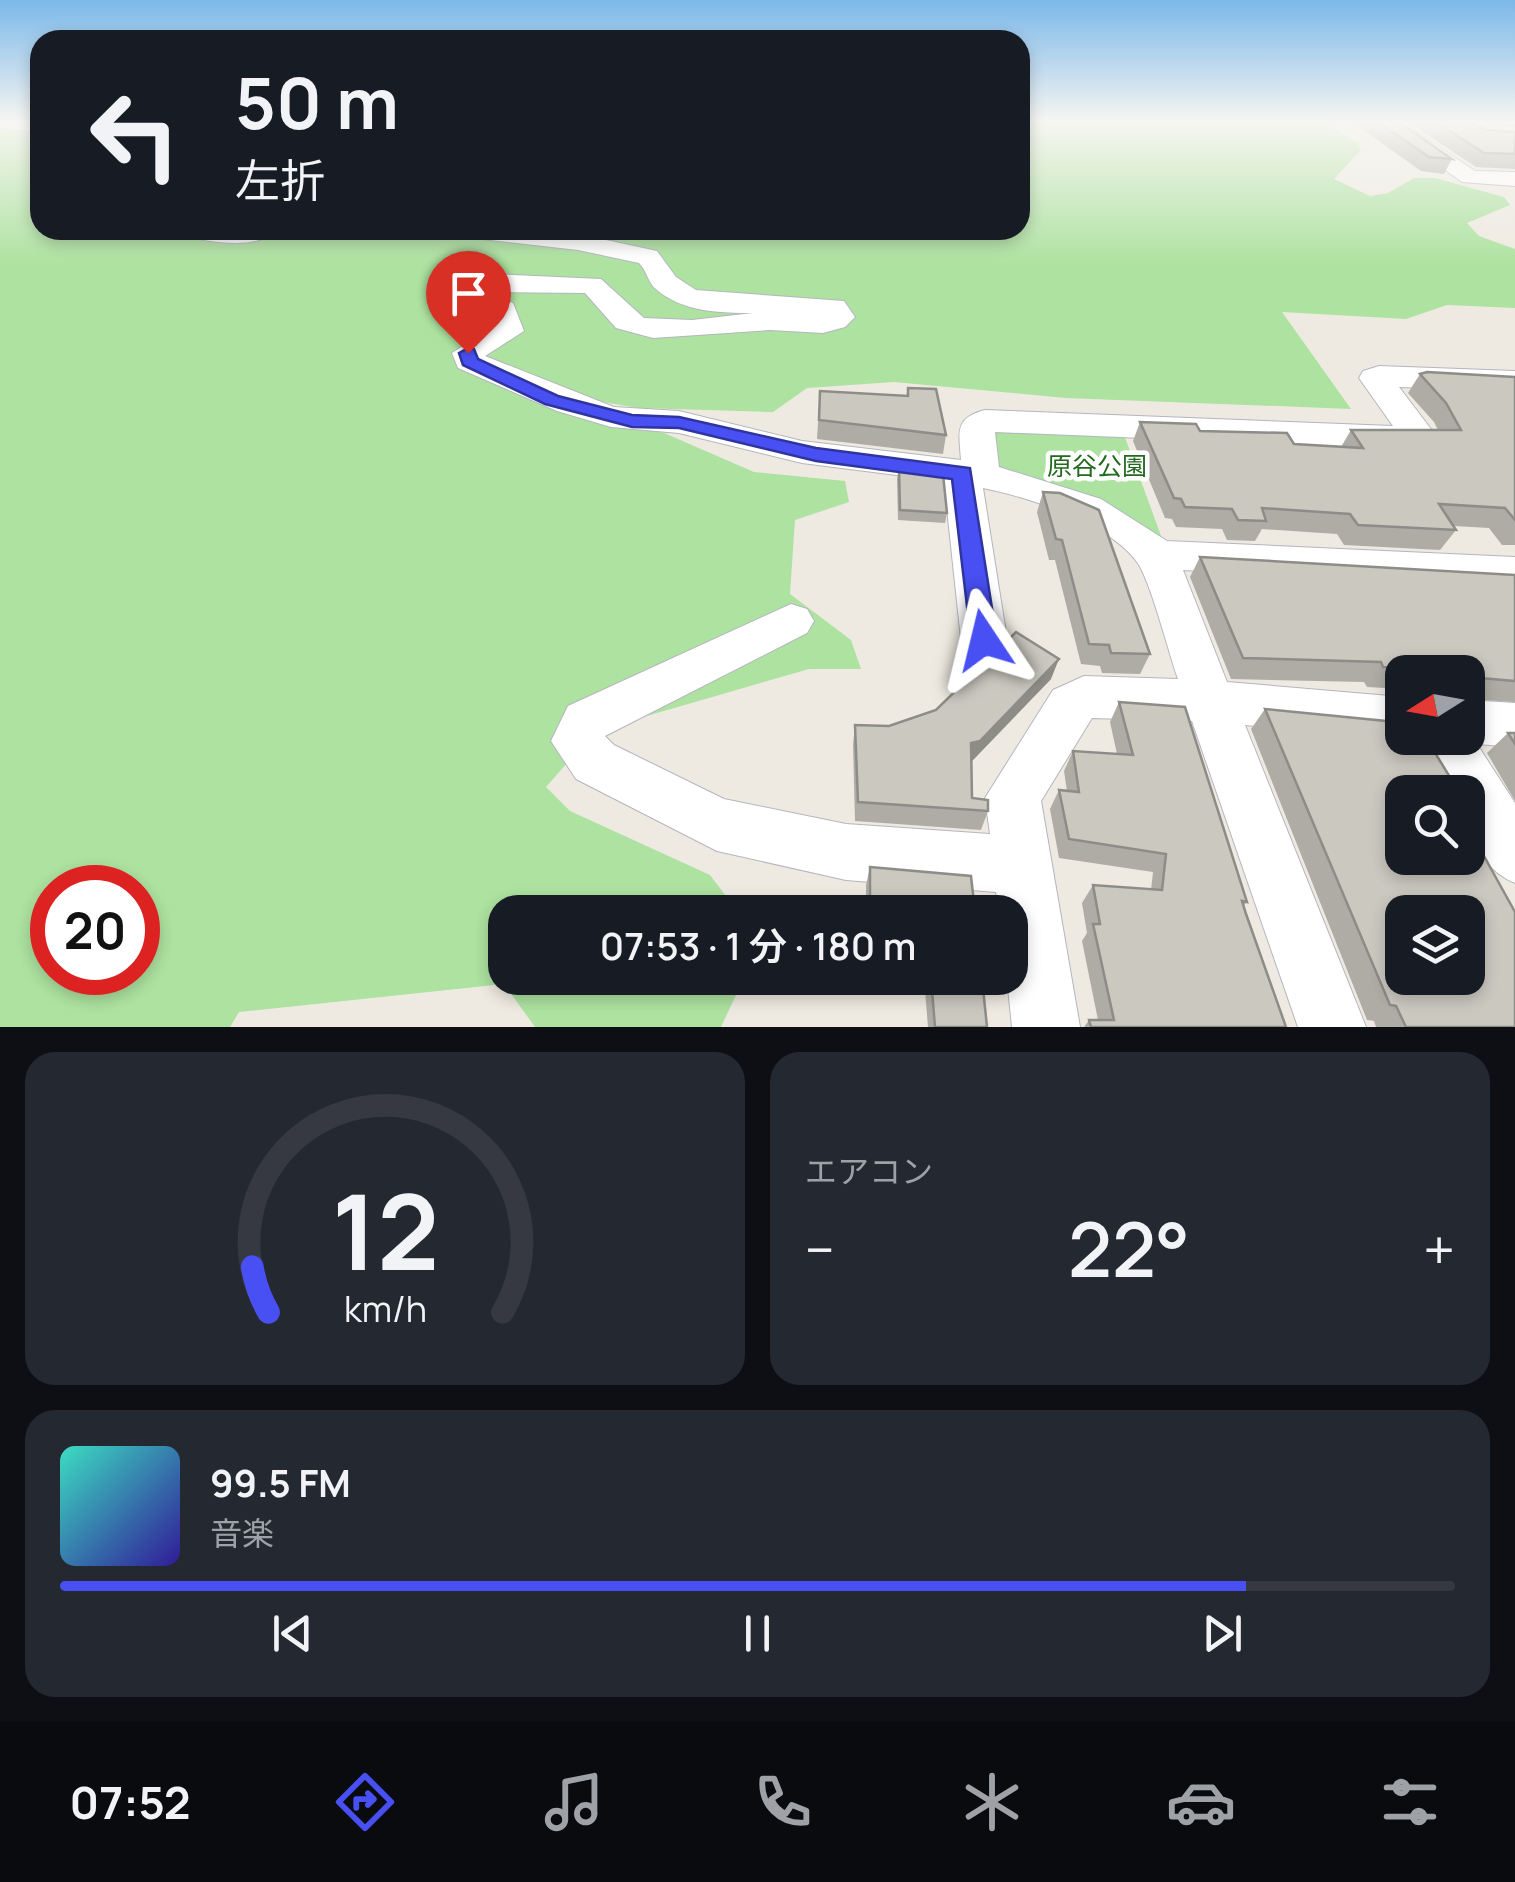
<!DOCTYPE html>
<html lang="ja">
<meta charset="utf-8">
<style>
body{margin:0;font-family:Manrope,"Noto Sans JP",sans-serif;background:#242831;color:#f1f3f6;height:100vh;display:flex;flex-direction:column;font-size:38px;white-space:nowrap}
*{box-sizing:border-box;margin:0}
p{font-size:32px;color:#9ea1a6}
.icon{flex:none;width:55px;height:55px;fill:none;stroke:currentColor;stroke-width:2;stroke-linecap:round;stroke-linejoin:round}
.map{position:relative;height:1027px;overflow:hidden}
.side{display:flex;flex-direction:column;gap:25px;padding:25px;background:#0d0f14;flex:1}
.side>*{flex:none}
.banner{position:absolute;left:30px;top:30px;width:1000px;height:210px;border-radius:30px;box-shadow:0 5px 15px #0003;background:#171b24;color:#f1f3f6;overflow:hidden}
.needle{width:65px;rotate:259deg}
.tools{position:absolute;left:1385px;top:655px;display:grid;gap:20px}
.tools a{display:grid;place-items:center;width:100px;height:100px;border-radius:20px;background:#171b24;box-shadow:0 5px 15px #0003;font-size:50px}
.speed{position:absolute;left:30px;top:865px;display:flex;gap:20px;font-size:50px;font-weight:700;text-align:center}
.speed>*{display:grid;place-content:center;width:130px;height:130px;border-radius:50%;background:#171b24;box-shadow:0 5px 15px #0003;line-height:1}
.speed .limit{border:15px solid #d22;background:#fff;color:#111}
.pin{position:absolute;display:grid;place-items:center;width:85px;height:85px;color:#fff;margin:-102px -42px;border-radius:50% 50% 50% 0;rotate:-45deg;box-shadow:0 0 10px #0007}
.pin .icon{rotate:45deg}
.me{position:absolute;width:110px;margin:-55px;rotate:350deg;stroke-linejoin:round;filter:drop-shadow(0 0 8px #0008)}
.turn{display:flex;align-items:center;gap:35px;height:210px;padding:0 40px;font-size:45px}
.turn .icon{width:130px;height:130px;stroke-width:2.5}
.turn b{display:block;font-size:70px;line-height:85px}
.big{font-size:75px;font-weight:600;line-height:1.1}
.side .tile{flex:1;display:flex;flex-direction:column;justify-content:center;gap:15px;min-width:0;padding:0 35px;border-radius:30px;background:#242831}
.side .dial{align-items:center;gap:0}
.dial svg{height:260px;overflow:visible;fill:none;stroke:#363941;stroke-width:7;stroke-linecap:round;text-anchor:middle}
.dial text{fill:#f1f3f6;stroke:none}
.song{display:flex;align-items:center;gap:30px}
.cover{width:120px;height:120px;border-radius:15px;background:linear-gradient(135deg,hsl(170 70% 55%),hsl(250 70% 35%))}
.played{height:10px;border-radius:5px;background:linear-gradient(90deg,#4850f4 85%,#363941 85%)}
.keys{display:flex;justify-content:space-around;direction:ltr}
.heat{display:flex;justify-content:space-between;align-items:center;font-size:55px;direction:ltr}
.side .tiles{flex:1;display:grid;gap:25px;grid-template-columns:1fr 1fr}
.tile:last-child{grid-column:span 2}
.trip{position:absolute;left:488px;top:895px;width:540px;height:100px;border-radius:30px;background:#171b24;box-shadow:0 5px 15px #0003;font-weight:600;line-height:100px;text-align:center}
.dock{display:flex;height:160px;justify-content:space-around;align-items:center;background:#090b0e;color:#9ea1a6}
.dock .icon{width:70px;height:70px}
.dock .active{color:#4850f4}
.dock b{font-size:45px;color:#f1f3f6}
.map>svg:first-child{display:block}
</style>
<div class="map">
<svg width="1515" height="1027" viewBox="0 0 1515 1027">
<rect width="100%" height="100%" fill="#eeeae1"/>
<g fill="#ade2a0" fill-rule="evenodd">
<path d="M 0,122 L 40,122 L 40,230 L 1020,230 L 1020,122 L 1321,122 L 1358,143 L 1361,150 L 1334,179 L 1370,196 L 1388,193 L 1414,178 L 1435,178 L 1504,197 L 1510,205 L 1467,223 L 1479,236 L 1515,249 L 1515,308 L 1447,305 L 1406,319 L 1282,312 L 1351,409 L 1066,398 L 894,382 L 807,388 L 773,412 L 639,408 L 554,394 L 540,403 L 664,433 L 754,472 L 845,481 L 849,502 L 795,520 L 790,594 L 851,640 L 861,669 L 809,669 L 595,731 L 546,787 L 570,811 L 710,875 L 738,912 L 505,912 L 505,978 L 744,978 L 721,1027 L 535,1027 L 504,984 L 239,1012 L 230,1027 L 0,1027 ZM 52,888 L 138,888 L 138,972 L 52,972 Z"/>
<path d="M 995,428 L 1123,432 L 1164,544 L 996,469 L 990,432 Z"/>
</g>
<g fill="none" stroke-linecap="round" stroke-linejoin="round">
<defs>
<g id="minor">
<path d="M 0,122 L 40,122 L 40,132 L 2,128 Z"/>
<path d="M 1379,122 L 1401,122 L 1475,171 L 1515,172 L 1515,186 L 1462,182 Z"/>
<path d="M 1501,122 L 1515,122 L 1515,141 L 1508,139 Z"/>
<path d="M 180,230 L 276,230 C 257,251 208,242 183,235 Z"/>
<path d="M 453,230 L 578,234 L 657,251 L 676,277 L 696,290 L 844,301 L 855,317 L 845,327 L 823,333 L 770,330 L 653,338 L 616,328 L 585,293 L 487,292 L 513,303 L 524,331 L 485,356 L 614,407 L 679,411 L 802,441 L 961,460 C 959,432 954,418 985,410 L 1393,426 L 1359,378 L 1363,371 L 1379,366 L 1515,371 L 1515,391 L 1399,387 L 1437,437 L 1432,445 L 1413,449 L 995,432 L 999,467 L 1101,499 L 1167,541 L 1515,557 L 1515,589 L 1183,570 L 1227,682 L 1402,697 L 1402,738 L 1408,738 L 1402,740 L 1245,725 L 1366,1027 L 1298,1027 L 1192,721 L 1092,718 L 1041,801 L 1080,1027 L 1012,1027 L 1007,978 L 1010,912 L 999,912 L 996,892 L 846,880 L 717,851 L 576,779 L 551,741 L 568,706 L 791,604 L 807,609 L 814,621 L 807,633 L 605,736 L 614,745 L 724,799 L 846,824 L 990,834 L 985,798 L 1053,690 L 1084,676 L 1178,679 C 1168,651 1151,582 1137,562 C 1109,523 1028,497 983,488 L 1007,639 L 1001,652 L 984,657 L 967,652 L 961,639 L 944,481 L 802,463 L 679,433 L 611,427 L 557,411 L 458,368 L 452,353 L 493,327 L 490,314 L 458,296 L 465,281 L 493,274 L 601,279 L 644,318 L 692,320 L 753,313 C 720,313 683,312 657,290 C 648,283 647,271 639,263 L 578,250 L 465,237 Z"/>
<path d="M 1468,700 L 1515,703 L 1515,747 L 1477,744 L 1515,803 L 1515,883 C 1478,868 1468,830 1468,792 L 1448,792 L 1418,738 L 1468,738 Z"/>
</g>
</defs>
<use href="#minor" stroke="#b4b5c0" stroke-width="2"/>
<use href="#minor" fill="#fff" fill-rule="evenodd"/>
</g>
<g fill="#aeaca4">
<path d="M 1352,122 L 1399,122 L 1452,159 L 1444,174 L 1421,171 Z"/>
<path d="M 1408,122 L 1469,122 L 1486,130 L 1515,132 L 1515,169 L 1476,167 Z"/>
<path d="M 1478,122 L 1515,122 L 1515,127 Z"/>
<path d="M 1420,374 L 1515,377 L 1515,545 L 1502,545 L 1489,528 L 1454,526 L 1456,530 L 1440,550 L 1344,545 L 1337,534 L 1262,529 L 1255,541 L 1227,540 L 1222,529 L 1176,527 L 1172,519 L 1165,518 L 1133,441 L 1140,422 L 1294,444 L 1341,447 L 1351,430 L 1438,430 L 1434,422 L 1408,393 Z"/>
<path d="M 908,388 L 946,435 L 943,454 L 817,439 L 820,391 L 906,396 Z"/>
<path d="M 899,469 L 947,513 L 945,523 L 898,520 L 897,479 Z"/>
<path d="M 1043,492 L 1150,654 L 1140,674 L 1102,673 L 1100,666 L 1081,664 L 1055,560 L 1049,560 L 1037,512 Z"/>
<path d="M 1200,557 L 1515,575 L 1515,702 L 1468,699 L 1468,672 L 1402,672 L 1402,689 L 1367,687 L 1364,682 L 1231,679 L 1190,577 Z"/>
<path d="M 1051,679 L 972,761 L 972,798 L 988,811 L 981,830 L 855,821 L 853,745 L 855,725 L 889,726 Z"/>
<path d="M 1119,702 L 1247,902 L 1244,905 L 1286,1027 L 1084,1027 L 1089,1020 L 1098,1020 L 1082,941 L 1087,933 L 1082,903 L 1093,885 L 1151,890 L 1153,872 L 1059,858 L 1050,809 L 1059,790 L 1067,791 L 1064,771 L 1073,751 L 1117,754 L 1110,722 Z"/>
<path d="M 1265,709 L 1402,732 L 1468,807 L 1482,832 L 1474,838 L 1515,1027 L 1376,1027 L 1374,1021 L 1367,1020 L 1251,729 Z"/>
<path d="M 1508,733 L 1515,733 L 1515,801 L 1487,753 Z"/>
<path d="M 870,867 L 975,912 L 866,912 L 866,885 Z"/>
<path d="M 924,978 L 982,978 L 987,1027 L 928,1027 Z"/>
</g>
<path fill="#8d8c86" d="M 1059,659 L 1051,679 L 973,760 L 965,763 L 971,743 Z"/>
<g fill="#cac8bf" stroke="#8d8c86" stroke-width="2.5" fill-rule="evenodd">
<path d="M 1378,122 L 1399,122 L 1452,159 L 1429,157 Z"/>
<path d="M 1436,122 L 1469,122 L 1486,130 L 1515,132 L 1515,154 L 1484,153 Z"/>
<path d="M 1427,372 L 1515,377 L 1515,520 L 1505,508 L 1439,504 L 1456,530 L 1358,525 L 1350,514 L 1262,508 L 1266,521 L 1238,520 L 1232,509 L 1185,507 L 1181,499 L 1174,498 L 1140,422 L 1196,424 L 1200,431 L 1287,433 L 1294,444 L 1363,448 L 1351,430 L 1461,430 L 1446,403 L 1420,374 Z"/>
<path d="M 908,388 L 936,389 L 946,435 L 819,420 L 820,391 L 908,396 Z"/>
<path d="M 899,469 L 943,474 L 947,513 L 900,510 Z"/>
<path d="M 1043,492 L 1060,493 L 1099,510 L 1150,654 L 1111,653 L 1109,645 L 1089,644 L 1062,540 L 1056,539 Z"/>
<path d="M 1200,557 L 1515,575 L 1515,681 L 1480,678 L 1475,671 L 1383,667 L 1381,662 L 1243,658 Z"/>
<path d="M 1016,632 L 1059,659 L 980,741 L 971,743 L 972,798 L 988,800 L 988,811 L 858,802 L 855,725 L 889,726 L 936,710 Z"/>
<path d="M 1119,702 L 1185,707 L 1247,902 L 1242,901 L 1246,914 L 1286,1027 L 1091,1027 L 1089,1020 L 1114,1020 L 1093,924 L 1100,924 L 1093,885 L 1162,890 L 1166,854 L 1069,839 L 1059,790 L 1079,792 L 1073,751 L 1133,755 Z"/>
<path d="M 1265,709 L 1396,722 L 1402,732 L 1402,738 L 1426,738 L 1459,792 L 1402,792 L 1402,858 L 1468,858 L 1468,807 L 1482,832 L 1469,829 L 1515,912 L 1515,1027 L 1406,1027 L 1396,1006 L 1390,1005 ZM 1402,912 L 1468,912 L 1468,978 L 1402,978 Z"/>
<path d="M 1508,733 L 1515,733 L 1515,744 Z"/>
<path d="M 870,867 L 971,876 L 975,912 L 870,912 Z"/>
<path d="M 931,978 L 982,978 L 987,1027 L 935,1027 Z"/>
</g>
<linearGradient id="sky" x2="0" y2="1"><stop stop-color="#7bb8e9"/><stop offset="0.46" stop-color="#f7f6f2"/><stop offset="1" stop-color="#f7f6f2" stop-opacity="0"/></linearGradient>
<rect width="1515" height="266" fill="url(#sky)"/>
<path fill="#4850f4" stroke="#2f349f" stroke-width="2.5" d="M 468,348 L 474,349 L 478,359 L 558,396 L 632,415 L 679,417 L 816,448 L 970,468 L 997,640 L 993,647 L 975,647 L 971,640 L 952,479 L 816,461 L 679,428 L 632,427 L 545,404 L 463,365 L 459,353 Z"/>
<g text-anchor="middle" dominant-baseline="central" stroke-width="9" stroke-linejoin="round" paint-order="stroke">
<g font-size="25" fill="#236a1e" stroke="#fff">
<text x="1097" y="465">原谷公園</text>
</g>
</g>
</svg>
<div class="tools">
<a><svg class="needle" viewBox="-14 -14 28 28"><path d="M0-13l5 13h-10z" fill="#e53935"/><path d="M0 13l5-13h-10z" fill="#9ea1a6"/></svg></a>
<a><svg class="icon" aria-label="search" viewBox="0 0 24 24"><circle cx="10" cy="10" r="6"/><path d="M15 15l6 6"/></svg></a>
<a><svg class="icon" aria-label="layers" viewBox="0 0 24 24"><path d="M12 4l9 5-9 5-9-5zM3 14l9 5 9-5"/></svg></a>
</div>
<div class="speed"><div class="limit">20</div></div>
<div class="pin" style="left:468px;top:353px;background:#d93025"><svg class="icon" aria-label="arrive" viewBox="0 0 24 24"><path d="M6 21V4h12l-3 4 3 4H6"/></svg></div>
<svg class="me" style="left:984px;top:640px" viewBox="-20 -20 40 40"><path d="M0-17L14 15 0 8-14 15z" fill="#4850f4" stroke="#fff" stroke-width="4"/></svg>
<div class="trip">07:53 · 1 分 · 180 m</div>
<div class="banner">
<div class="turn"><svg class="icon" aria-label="left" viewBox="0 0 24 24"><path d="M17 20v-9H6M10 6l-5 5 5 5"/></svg><div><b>50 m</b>左折</div></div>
</div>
</div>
<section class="side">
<div class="tiles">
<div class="tile dial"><svg viewBox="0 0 100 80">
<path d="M14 69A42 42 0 1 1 86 69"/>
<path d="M14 69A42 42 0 0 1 9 55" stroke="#4850f4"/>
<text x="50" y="56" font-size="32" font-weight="700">12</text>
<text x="50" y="72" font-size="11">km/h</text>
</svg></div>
<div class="tile"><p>エアコン</p>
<div class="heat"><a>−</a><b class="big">22°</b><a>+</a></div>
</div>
<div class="tile">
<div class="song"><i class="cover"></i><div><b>99.5 FM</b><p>音楽</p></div></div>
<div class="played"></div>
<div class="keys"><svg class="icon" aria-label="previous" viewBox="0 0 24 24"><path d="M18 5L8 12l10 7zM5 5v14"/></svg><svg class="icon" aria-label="pause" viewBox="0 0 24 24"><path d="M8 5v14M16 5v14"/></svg><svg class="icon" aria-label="next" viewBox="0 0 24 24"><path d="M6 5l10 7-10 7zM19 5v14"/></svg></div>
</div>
</div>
</section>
<nav class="dock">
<b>07:52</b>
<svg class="icon active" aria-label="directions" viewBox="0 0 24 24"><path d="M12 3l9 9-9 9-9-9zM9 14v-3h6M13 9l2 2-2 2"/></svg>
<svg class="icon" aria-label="music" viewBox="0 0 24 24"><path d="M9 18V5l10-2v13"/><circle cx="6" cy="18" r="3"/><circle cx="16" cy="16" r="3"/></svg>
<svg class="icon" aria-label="phone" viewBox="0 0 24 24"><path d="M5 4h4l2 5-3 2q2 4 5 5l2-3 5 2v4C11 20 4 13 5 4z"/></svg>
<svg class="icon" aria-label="climate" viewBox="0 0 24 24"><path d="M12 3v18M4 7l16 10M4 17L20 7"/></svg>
<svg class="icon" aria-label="car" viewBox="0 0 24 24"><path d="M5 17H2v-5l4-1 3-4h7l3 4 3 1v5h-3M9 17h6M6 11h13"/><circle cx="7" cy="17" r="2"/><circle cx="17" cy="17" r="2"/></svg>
<svg class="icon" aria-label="filters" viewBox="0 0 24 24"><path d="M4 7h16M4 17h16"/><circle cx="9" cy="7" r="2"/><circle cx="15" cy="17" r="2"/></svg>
</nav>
